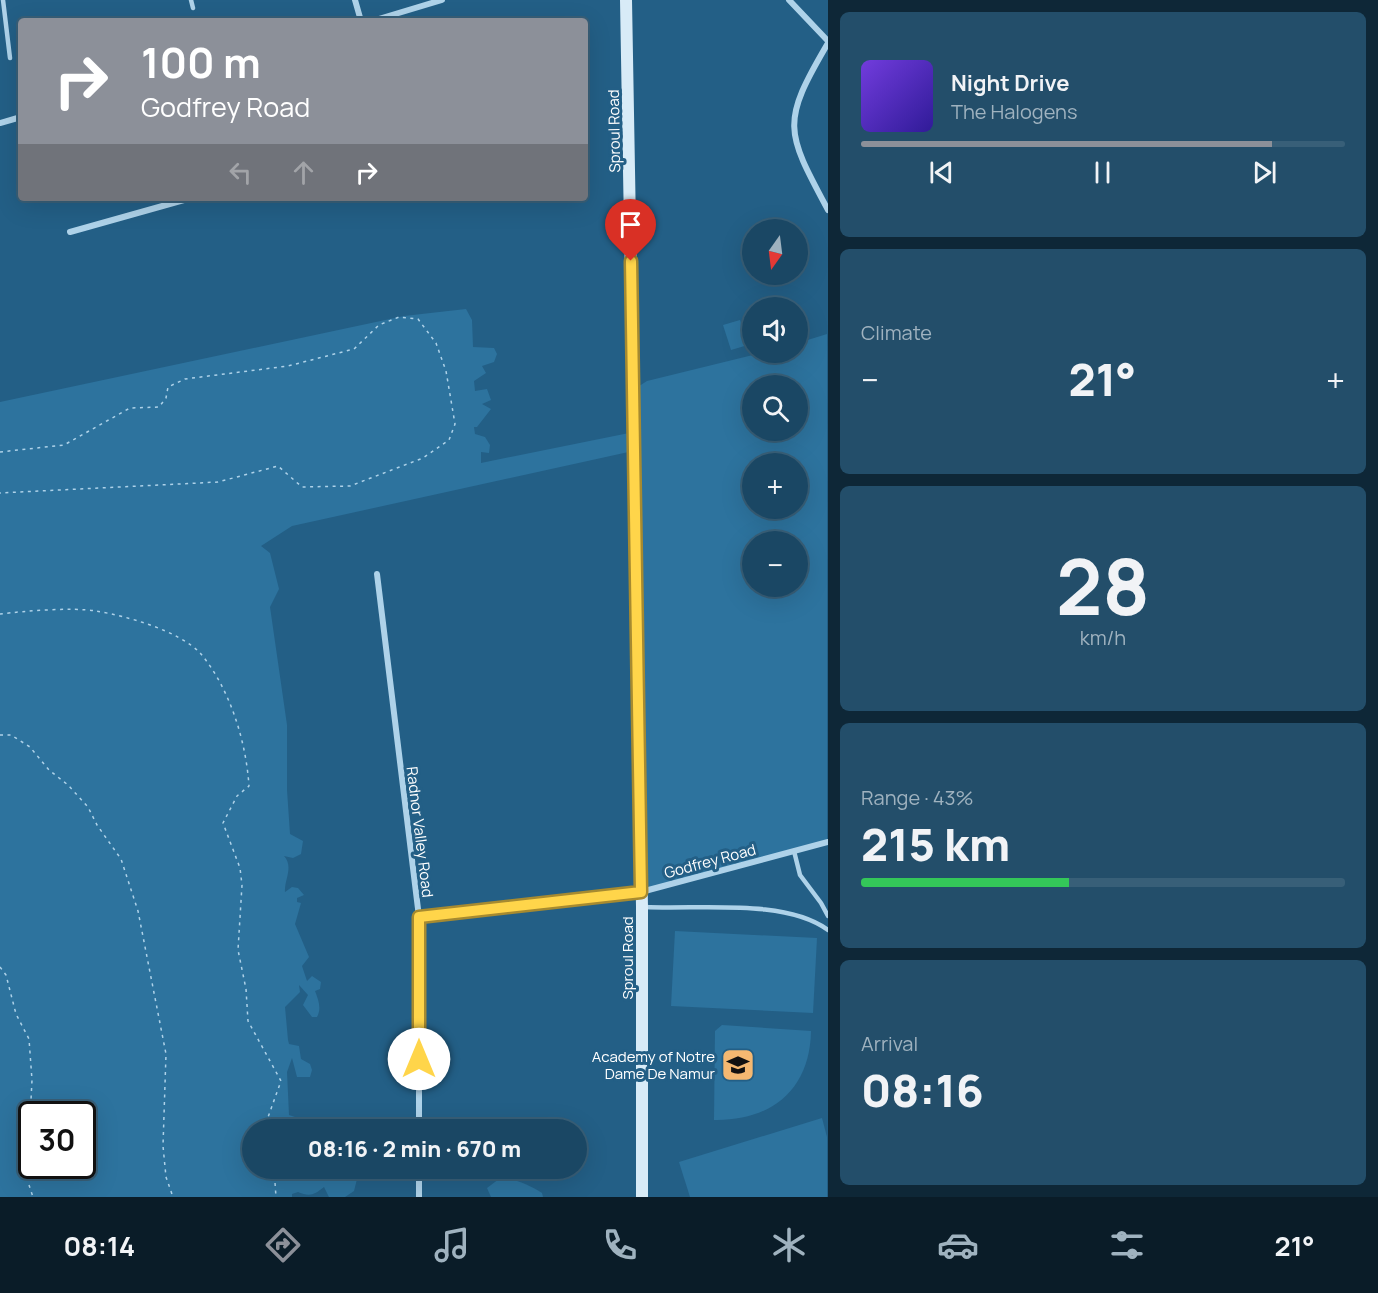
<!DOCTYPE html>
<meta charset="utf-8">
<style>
body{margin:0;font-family:Manrope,sans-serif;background:#234e6a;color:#f1f3f6;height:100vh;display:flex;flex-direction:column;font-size:22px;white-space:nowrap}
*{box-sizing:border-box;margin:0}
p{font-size:20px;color:#9fb2bf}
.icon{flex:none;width:33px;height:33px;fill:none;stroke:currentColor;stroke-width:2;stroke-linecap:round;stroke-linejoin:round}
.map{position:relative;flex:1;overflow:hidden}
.drawer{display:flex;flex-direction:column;gap:12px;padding:12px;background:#0e2737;width:550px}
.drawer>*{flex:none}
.banner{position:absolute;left:18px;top:18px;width:570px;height:183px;border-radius:6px;box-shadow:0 6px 24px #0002,0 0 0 2px #385f78;background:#8c9099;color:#fff;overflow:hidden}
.needle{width:39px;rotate:194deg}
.tools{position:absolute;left:742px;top:219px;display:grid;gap:12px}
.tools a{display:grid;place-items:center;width:66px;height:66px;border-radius:50%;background:#1a4764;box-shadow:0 6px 24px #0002,0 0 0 2px #385f78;font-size:30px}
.speed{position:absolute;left:18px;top:1101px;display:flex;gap:12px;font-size:30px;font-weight:700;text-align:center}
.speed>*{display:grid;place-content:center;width:78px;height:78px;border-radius:50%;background:#1a4764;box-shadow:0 6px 24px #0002,0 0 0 2px #385f78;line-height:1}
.speed .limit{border:3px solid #111;border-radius:9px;background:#fff;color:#111}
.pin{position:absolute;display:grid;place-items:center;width:51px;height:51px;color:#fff;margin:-62px -26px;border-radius:50% 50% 50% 0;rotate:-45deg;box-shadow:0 0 6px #0007}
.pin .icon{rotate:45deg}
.me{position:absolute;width:66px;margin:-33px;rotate:0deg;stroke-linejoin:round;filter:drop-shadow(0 0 4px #0008)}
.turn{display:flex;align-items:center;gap:21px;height:126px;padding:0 24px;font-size:27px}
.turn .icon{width:78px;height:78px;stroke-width:2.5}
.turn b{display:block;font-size:42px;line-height:51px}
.lanes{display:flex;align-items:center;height:57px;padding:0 24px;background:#0003;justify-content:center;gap:30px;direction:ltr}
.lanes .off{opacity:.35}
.big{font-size:45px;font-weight:800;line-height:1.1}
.drawer .tile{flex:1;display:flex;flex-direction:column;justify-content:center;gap:9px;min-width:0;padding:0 21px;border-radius:9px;background:#234e6a}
.drawer .dial{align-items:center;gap:0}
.dial b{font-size:78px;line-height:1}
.song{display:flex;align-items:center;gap:18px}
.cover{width:72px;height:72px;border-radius:9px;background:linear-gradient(135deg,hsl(260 70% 55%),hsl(250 70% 35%))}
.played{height:6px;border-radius:3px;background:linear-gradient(90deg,#8c9099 85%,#385f78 85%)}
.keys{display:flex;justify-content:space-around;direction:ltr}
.heat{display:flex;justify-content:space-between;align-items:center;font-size:33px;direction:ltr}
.charge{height:9px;border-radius:4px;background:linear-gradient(90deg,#34c759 43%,#385f78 0)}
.trip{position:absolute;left:242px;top:1119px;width:345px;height:60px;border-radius:30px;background:#1a4764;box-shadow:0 6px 24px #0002,0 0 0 2px #385f78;font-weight:800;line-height:60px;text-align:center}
.tab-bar{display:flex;height:96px;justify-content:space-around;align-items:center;background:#0a1c28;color:#9fb2bf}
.tab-bar .icon{width:42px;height:42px}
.tab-bar .active{color:#8c9099}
.tab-bar b{font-size:27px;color:#f1f3f6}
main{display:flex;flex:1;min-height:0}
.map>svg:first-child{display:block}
</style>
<main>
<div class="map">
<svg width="828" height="1197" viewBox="0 0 828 1197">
<rect width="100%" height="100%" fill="#235f86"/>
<g fill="#2d739e" fill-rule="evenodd">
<path d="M 466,309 L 472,320 L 473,347 L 494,348 L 497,354 L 494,362 L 482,366 L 486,373 L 474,381 L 475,391 L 487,389 L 491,400 L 482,404 L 491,409 L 477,427 L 474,427 L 475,434 L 485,437 L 490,445 L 489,453 L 481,452 L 481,463 L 634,432 L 633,390 L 647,381 L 761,353 L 798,352 L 798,343 L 827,334 L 827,842 L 641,892 L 633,451 L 292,526 L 261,546 L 270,553 L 279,589 L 270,607 L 287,725 L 287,790 L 290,834 L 303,841 L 301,854 L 293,858 L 284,856 C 294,867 284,880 285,892 L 292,887 L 298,888 L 304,895 L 297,898 L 297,902 L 301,903 L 295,924 L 309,957 L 302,966 L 307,981 L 312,976 L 321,982 L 320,989 L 315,991 C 318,999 322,1008 317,1017 L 312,1017 L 303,1005 L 308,995 L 299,985 L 300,992 L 285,1007 L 288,1040 L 289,1044 L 299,1046 L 301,1059 L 310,1064 L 312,1070 L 310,1077 L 297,1077 L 292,1058 L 287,1072 L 289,1115 L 301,1119 L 300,1129 L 252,1130 L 252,1168 L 301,1169 L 304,1173 L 321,1173 L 322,1169 L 339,1169 L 342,1173 L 350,1170 L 350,1177 L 357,1179 L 354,1191 L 345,1197 L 329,1197 L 324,1187 C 314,1195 310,1197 298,1192 L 292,1194 L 292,1197 L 0,1197 L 0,402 L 404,316 ZM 753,386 L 798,386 L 798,430 L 753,430 ZM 753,464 L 798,464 L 798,508 L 753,508 ZM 753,542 L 798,542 L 798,586 L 753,586 ZM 32,1114 L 82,1114 L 82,1166 L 32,1166 Z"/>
<path d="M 740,320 L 748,345 L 731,350 L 723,325 Z"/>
<path d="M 675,931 L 817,938 L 813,1013 L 671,1006 Z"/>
<path d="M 722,1025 L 811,1031 C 810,1090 771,1121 714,1120 L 715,1031 Z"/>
<path d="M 822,1118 L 827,1137 L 827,1197 L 690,1197 L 679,1162 Z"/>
<path d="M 499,1179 C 515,1178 529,1185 542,1193 L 543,1197 L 491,1197 L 487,1188 Z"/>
</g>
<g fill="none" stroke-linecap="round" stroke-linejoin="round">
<g stroke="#aed2e9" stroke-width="1.5" stroke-dasharray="3 4.5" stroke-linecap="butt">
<path d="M 0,452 L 64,445 L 130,408 L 159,407 L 166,398 L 168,387 L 185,379 L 288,366 L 354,349 L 379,325 L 399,317 L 418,319 L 436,343 L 446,371 L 455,424 L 449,440 L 423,458 L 350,486 L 302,487 L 278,466 L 218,482 L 0,493"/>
<path d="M 0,614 C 25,611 72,607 96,611 C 127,616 180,631 201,654 C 230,689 246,741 249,786 L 237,796 L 223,823 L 240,868 L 242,885 L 238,950 L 246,989 L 248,1021 L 281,1081 L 267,1120 L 269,1130"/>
<path d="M 0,735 L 11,735 L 30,747 L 49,770 L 68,785 L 88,807 L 97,825 L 121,859 L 138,911 L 166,1054 L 163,1146 L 166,1177 L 173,1197"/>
<path d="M 0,967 L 6,975 L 16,1014 L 29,1039 L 32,1080 L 27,1179 L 33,1197"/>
<path d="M 274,1168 L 276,1197"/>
</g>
<g stroke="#aed2e9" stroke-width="4.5">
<path d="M 3,0 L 10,58"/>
<path d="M 191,0 L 193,8"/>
<path d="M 794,851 L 800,875 L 821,903 L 828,916"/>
<path d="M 645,907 C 697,910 785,898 828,930"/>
</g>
<g stroke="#aed2e9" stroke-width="6">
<path d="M 355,0 L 361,21"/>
<path d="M 789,0 L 828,41"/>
<path d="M 372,21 L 442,0"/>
<path d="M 828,43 C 781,123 785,130 828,210"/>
<path d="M 0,123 L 21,117"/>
<path d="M 70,232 L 191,198"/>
<path d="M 377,574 L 419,917 L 419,1130"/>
<path d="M 419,917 L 641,892 L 828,842"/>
<path d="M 419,1197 L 419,1168"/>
</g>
<path stroke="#d8ebf7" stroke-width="12" d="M 626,0 L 642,907 L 642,1197"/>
</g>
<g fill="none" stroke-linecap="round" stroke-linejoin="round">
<defs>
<path id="route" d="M 419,1059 L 419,917 L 641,892 L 631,261"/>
</defs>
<use href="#route" stroke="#a68a30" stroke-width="15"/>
<use href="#route" stroke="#ffd54a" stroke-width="10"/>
</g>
<defs>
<symbol id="school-square" viewBox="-11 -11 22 22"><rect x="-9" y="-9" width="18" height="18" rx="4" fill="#f4b871" stroke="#235f86"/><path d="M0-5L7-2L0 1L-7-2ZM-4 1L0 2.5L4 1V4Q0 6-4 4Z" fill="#111"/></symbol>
</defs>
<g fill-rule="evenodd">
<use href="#school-square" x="719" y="1046" width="38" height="38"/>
</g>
<g text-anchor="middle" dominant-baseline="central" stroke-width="6" stroke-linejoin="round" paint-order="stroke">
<g font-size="15" fill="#fff" stroke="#235f86">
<text transform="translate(614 131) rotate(-91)">Sproul Road</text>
<text transform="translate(420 832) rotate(83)">Radnor Valley Road</text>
<text transform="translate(710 861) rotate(-15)">Godfrey Road</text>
<text transform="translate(627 958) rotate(-90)">Sproul Road</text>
</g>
<g font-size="15" fill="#fff" stroke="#235f86" text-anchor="end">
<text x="715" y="1056">Academy of Notre<tspan x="715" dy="17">Dame De Namur</tspan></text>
</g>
</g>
</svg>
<div class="tools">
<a><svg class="needle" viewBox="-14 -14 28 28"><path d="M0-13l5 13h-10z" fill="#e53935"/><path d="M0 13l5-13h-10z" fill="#9fb2bf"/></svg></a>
<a><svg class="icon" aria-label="sound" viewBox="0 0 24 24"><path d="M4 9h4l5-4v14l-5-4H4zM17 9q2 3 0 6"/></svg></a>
<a><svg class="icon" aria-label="search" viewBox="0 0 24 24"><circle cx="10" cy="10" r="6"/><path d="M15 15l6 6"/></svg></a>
<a>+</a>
<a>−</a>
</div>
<div class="speed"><div class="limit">30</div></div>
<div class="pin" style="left:631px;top:261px;background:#d93025"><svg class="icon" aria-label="arrive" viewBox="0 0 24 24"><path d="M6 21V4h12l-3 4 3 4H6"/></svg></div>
<svg class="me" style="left:419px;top:1059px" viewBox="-20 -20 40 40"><circle r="19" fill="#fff"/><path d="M0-13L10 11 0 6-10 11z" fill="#ffd54a"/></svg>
<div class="trip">08:16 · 2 min · 670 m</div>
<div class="banner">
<div class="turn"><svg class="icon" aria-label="right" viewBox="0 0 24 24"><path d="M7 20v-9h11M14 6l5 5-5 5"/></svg><div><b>100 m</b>Godfrey Road</div></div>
<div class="lanes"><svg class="icon off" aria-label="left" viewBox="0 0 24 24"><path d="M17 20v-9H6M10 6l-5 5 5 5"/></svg><svg class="icon off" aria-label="ahead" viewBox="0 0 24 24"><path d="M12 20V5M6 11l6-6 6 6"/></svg><svg class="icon" aria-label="right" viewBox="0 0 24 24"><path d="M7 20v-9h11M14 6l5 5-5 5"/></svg></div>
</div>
</div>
<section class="drawer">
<div class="tile">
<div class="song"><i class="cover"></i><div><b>Night Drive</b><p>The Halogens</p></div></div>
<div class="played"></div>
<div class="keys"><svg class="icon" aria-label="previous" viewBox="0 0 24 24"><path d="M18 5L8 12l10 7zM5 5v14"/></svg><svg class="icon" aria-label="pause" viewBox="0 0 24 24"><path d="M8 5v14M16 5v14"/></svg><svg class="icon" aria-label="next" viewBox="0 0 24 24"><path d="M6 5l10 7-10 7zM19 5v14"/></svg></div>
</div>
<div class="tile"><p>Climate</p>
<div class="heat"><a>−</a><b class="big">21°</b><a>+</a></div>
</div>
<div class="tile dial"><b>28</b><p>km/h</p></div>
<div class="tile"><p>Range · 43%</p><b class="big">215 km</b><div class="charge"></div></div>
<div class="tile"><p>Arrival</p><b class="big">08:16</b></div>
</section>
</main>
<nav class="tab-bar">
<b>08:14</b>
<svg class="icon active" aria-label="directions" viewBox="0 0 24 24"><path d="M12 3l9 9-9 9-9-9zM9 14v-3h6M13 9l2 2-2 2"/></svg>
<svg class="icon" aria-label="music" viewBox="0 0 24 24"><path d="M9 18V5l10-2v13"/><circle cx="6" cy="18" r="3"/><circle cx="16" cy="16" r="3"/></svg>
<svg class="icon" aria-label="phone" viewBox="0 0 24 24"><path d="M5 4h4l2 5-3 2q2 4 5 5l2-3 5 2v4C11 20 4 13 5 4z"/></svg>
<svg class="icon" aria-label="climate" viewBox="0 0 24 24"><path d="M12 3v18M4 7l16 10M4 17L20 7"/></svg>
<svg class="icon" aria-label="car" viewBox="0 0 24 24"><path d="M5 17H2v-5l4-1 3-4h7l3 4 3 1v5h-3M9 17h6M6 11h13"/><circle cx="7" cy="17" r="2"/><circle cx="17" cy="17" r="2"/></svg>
<svg class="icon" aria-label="filters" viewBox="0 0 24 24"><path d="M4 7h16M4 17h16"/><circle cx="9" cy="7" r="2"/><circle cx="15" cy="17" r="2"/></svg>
<b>21°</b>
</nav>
